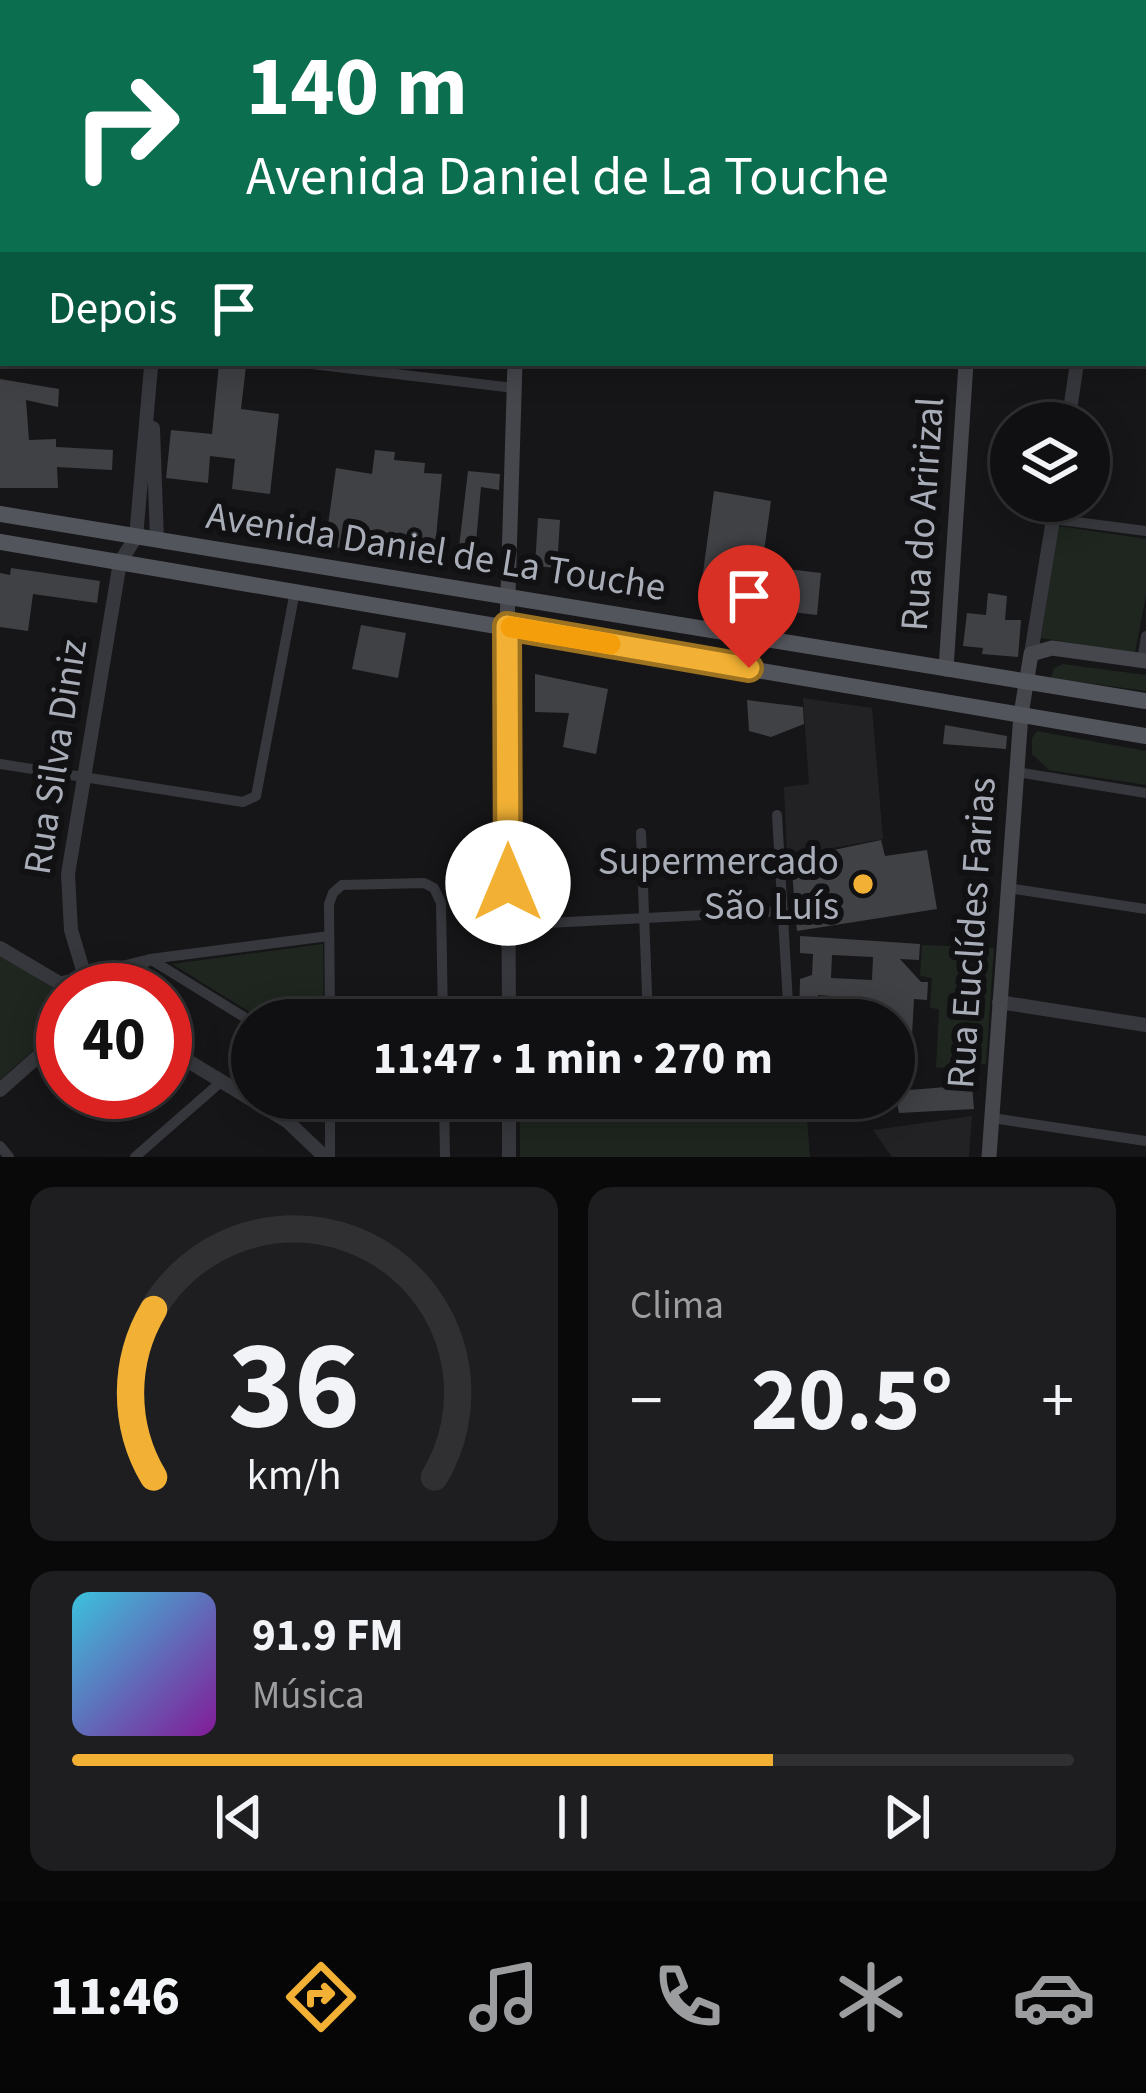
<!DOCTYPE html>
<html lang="pt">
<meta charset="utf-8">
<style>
body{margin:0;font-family:"Source Sans 3",sans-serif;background:#1e1e20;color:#f1f3f6;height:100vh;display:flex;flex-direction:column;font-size:45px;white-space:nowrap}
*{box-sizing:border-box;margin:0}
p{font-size:39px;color:#9c9d9f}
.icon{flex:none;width:66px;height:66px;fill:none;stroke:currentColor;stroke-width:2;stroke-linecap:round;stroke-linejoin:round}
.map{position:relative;height:1157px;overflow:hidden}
.details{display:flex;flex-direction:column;gap:30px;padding:30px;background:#09090a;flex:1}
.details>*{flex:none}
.hud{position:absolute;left:0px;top:0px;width:1146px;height:366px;box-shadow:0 6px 30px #0003,0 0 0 3px #303032;background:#0b6e4f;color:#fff;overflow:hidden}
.controls{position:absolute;left:990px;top:402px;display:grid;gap:24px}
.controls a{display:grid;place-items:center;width:120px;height:120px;border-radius:50%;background:#101012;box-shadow:0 6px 30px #0003,0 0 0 3px #303032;font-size:60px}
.speed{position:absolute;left:36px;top:963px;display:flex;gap:24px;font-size:60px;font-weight:700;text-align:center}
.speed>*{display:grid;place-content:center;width:156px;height:156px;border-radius:50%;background:#101012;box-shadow:0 6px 30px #0003,0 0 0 3px #303032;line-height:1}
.speed .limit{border:18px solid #d22;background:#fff;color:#111}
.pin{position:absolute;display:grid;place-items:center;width:102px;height:102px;color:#fff;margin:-123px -51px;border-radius:50% 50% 50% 0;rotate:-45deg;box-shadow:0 0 12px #0007}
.pin .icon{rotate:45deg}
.me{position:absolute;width:132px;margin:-66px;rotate:0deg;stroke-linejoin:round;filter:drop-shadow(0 0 9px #0008)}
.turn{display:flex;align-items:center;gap:42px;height:252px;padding:0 48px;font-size:54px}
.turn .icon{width:156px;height:156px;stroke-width:2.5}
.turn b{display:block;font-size:84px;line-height:102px}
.then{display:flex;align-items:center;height:114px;padding:0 48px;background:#0003;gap:24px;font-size:45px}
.big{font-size:90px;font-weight:700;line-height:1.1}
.details .tile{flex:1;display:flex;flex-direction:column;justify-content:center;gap:18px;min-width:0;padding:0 42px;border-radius:24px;background:#1e1e20}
.details .dial{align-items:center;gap:0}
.dial svg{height:312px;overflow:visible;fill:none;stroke:#303032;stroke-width:7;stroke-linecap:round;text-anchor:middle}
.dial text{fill:#f1f3f6;stroke:none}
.song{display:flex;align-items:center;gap:36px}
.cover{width:144px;height:144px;border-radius:18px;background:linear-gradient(135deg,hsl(190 70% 55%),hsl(290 70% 35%))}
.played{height:12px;border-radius:6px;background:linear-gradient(90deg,#f2b134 70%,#303032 70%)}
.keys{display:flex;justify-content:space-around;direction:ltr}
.heat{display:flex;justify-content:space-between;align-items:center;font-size:66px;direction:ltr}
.details .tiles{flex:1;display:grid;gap:30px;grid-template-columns:1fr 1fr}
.tile:last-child{grid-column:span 2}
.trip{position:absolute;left:231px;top:999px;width:684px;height:120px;border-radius:60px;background:#101012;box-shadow:0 6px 30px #0003,0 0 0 3px #303032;font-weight:700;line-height:120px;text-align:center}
.menu{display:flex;height:192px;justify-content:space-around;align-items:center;background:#060607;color:#9c9d9f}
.menu .icon{width:84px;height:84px}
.menu .on{color:#f2b134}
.menu b{font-size:54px;color:#f1f3f6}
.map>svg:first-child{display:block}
</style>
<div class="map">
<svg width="1146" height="1157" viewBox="0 0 1146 1157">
<rect width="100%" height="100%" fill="#161618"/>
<g fill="#222225">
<path d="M 803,698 L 872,708 L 883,839 L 787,856 L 784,787 L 809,784 Z"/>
<path d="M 972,1116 L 969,1157 L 892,1157 L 873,1130 Z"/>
</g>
<g fill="#1e261f">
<path d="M 1058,526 L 1146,539 L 1146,595 L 1135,653 L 1041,638 Z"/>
<path d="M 1063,664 L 1146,675 L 1146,691 L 1051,678 L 1054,668 Z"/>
<path d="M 1037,731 L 1146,751 L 1146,785 L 1049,770 L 1032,754 L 1032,738 Z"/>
<path d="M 323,944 L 324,1020 L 263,1020 L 172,964 Z"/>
<path d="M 922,945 L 994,948 L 986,1064 L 936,1068 L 939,1009 L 930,1008 L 932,978 L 920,976 Z"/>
<path d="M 0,955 L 63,994 L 63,1023 L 0,1080 Z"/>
<path d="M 806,1106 L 810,1157 L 520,1157 L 520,1114 Z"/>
</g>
<g fill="#404145" fill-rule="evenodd">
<path d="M 219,364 L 246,366 L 241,409 L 279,414 L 270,494 L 232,489 L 235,459 L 210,456 L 208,483 L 166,478 L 171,430 L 212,434 Z"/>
<path d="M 0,379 L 59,389 L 58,407 L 26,400 L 29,440 L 56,439 L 56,447 L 113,450 L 112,470 L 57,467 L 58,488 L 0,488 Z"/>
<path d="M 375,450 L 395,452 L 394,460 L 425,463 L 424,473 L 442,474 L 434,559 L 325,546 L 336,468 L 372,474 Z"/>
<path d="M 468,471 L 500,474 L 499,490 L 481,487 L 474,565 L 457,564 Z"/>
<path d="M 714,491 L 771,501 L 762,566 L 821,573 L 817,615 L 767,609 L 768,600 L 700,595 Z"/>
<path d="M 538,518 L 560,520 L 557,568 L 535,566 Z"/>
<path d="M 11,568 L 100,581 L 97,603 L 33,594 L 28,631 L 0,627 L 0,573 L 10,575 Z"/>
<path d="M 988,593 L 1007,596 L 1005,620 L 1021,620 L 1018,657 L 982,654 L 983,648 L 963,646 L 967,613 L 986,615 Z"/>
<path d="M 361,625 L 406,633 L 398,678 L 352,669 Z"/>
<path d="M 535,674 L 608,689 L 596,754 L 563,747 L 569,713 L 535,712 Z"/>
<path d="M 747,700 L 803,707 L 804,724 L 771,737 L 749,731 Z"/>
<path d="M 945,725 L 1007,736 L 1006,749 L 943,744 Z"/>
<path d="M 881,840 L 885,856 L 927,850 L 937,909 L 797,931 L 791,859 Z"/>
<path d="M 800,936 L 920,944 L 919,960 L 900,959 L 921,982 L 928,982 L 927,1000 L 914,999 L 909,1090 L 972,1085 L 974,1109 L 899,1113 L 894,1088 L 894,1020 L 870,1020 L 870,999 L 818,995 L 819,1020 L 799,1020 L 800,979 L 812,975 L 813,954 L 800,953 ZM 832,955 L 873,957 L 872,980 L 831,978 Z"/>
</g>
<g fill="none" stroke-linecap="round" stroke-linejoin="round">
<g stroke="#37383d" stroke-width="10">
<path d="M 245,0 L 245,3"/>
<path d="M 399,3 L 399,0"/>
<path d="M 506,3 L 506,0"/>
<path d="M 0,66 L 3,66"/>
<path d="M 0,160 L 3,160"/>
<path d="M 0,231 L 3,231"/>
<path d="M 0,333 L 3,333"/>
<path d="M 303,363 L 514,388"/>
<path d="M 1053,519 L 1146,531"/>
<path d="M 1142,661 L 1146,636"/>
<path d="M 0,764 L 243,802 L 256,796 L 295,591"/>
<path d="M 1016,772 L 1146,793"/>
<path d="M 777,815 L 789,1020"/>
<path d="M 641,833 L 648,1020"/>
<path d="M 1008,888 L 1146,909"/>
<path d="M 508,925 L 783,911"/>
<path d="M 150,959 L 252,1022"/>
<path d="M 58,982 L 150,959 L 329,936"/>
<path d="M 113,990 L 148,961"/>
<path d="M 330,1020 L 329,904 L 333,893 L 342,885 L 424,883 L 434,888 L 441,903 L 443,1020"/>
<path d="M 444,1098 L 445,1157"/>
<path d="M 992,1118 L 1146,1141"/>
<path d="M 0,1146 L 9,1157"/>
<path d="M 135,1157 L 222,1081"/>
<path d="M 330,1157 L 330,1098"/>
</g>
<g stroke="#37383d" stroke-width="14">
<path d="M 146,0 L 146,3"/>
<path d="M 1143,242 L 1146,242"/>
<path d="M 1068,423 L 1077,363"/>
<path d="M 153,428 L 157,540"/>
<path d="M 507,626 L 509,1020"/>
<path d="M 1031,654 L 1056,501"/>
<path d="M 0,948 L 71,990"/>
<path d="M 89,990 L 71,930 L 68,874 L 120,562 L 136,537 L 151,367"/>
<path d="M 999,1002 L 1146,1025"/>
<path d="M 165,1047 L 287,1121 L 325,1157"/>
<path d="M 0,1090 L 63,1034"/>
<path d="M 509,1098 L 509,1157"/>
</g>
<g stroke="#45474d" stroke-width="15">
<path d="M 681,3 L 682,0"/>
<path d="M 994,3 L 994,0"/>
<path d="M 507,626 L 515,363"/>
<path d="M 946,669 L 966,363"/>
<path d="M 989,1157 L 1021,714 L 1031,654 L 1052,648 L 1146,661"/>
</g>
<g stroke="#53555c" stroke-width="16">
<path d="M 0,514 L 1146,701"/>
<path d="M 0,542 L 1146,736"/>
</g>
</g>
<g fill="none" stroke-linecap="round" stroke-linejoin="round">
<defs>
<path id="route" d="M 508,883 L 507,626 L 749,668"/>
</defs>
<use href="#route" stroke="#9d7322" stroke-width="30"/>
<use href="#route" stroke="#f2b134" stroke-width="21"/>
<path stroke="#f59e0b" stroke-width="21" d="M 511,627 L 610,644"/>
</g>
<circle fill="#f2b134" stroke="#111113" stroke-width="4.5" cx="863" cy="884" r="12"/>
<g text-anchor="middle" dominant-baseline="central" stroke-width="12" stroke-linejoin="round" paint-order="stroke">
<g font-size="39" fill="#a8adb8" stroke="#111113">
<text transform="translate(923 514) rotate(-86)">Rua do Aririzal</text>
<text transform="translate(436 552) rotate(9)">Avenida Daniel de La Touche</text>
<text transform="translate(56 757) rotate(-81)">Rua Silva Diniz</text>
<text transform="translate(972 933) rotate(-86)">Rua Euclídes Farias</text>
</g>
<g font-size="39" fill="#a8adb8" stroke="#111113" text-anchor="end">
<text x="839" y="862">Supermercado<tspan x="839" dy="45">São Luís</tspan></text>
</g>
</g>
</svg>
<div class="controls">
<a><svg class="icon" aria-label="layers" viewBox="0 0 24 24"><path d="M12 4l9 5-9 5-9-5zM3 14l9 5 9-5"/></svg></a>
</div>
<div class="speed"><div class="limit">40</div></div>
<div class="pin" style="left:749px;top:668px;background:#d93025"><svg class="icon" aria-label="arrive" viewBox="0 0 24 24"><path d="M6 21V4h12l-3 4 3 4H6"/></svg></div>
<svg class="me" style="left:508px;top:883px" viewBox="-20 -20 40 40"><circle r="19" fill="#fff"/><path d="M0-13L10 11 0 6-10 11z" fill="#f2b134"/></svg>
<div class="trip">11:47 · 1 min · 270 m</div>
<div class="hud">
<div class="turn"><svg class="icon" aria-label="right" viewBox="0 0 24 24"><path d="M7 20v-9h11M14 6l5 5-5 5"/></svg><div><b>140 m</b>Avenida Daniel de La Touche</div></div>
<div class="then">Depois<svg class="icon" aria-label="arrive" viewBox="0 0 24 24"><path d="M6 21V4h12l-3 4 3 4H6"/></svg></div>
</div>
</div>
<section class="details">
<div class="tiles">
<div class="tile dial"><svg viewBox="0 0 100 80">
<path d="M14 69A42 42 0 1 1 86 69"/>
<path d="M14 69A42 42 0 0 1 14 26" stroke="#f2b134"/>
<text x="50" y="56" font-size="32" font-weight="700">36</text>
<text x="50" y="72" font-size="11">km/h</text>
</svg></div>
<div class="tile"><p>Clima</p>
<div class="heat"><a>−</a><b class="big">20.5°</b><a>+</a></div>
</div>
<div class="tile">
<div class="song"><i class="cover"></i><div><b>91.9 FM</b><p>Música</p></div></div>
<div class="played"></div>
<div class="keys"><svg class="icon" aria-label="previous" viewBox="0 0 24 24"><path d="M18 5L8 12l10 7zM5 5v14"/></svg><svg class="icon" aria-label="pause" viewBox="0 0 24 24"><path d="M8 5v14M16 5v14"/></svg><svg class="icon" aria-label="next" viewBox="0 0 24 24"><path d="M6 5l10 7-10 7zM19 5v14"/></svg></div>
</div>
</div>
</section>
<nav class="menu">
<b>11:46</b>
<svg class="icon on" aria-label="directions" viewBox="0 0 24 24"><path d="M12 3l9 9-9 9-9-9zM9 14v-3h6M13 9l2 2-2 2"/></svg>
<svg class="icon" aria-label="music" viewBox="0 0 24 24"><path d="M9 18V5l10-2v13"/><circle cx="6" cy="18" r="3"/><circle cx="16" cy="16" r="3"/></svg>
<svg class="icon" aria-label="phone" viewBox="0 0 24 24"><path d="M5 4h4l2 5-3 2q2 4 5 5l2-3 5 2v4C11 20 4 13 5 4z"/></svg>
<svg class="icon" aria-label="climate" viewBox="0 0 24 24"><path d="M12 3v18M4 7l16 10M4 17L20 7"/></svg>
<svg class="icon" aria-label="car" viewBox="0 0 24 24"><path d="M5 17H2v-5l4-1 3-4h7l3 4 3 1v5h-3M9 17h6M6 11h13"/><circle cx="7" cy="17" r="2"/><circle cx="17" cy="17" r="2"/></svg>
</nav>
